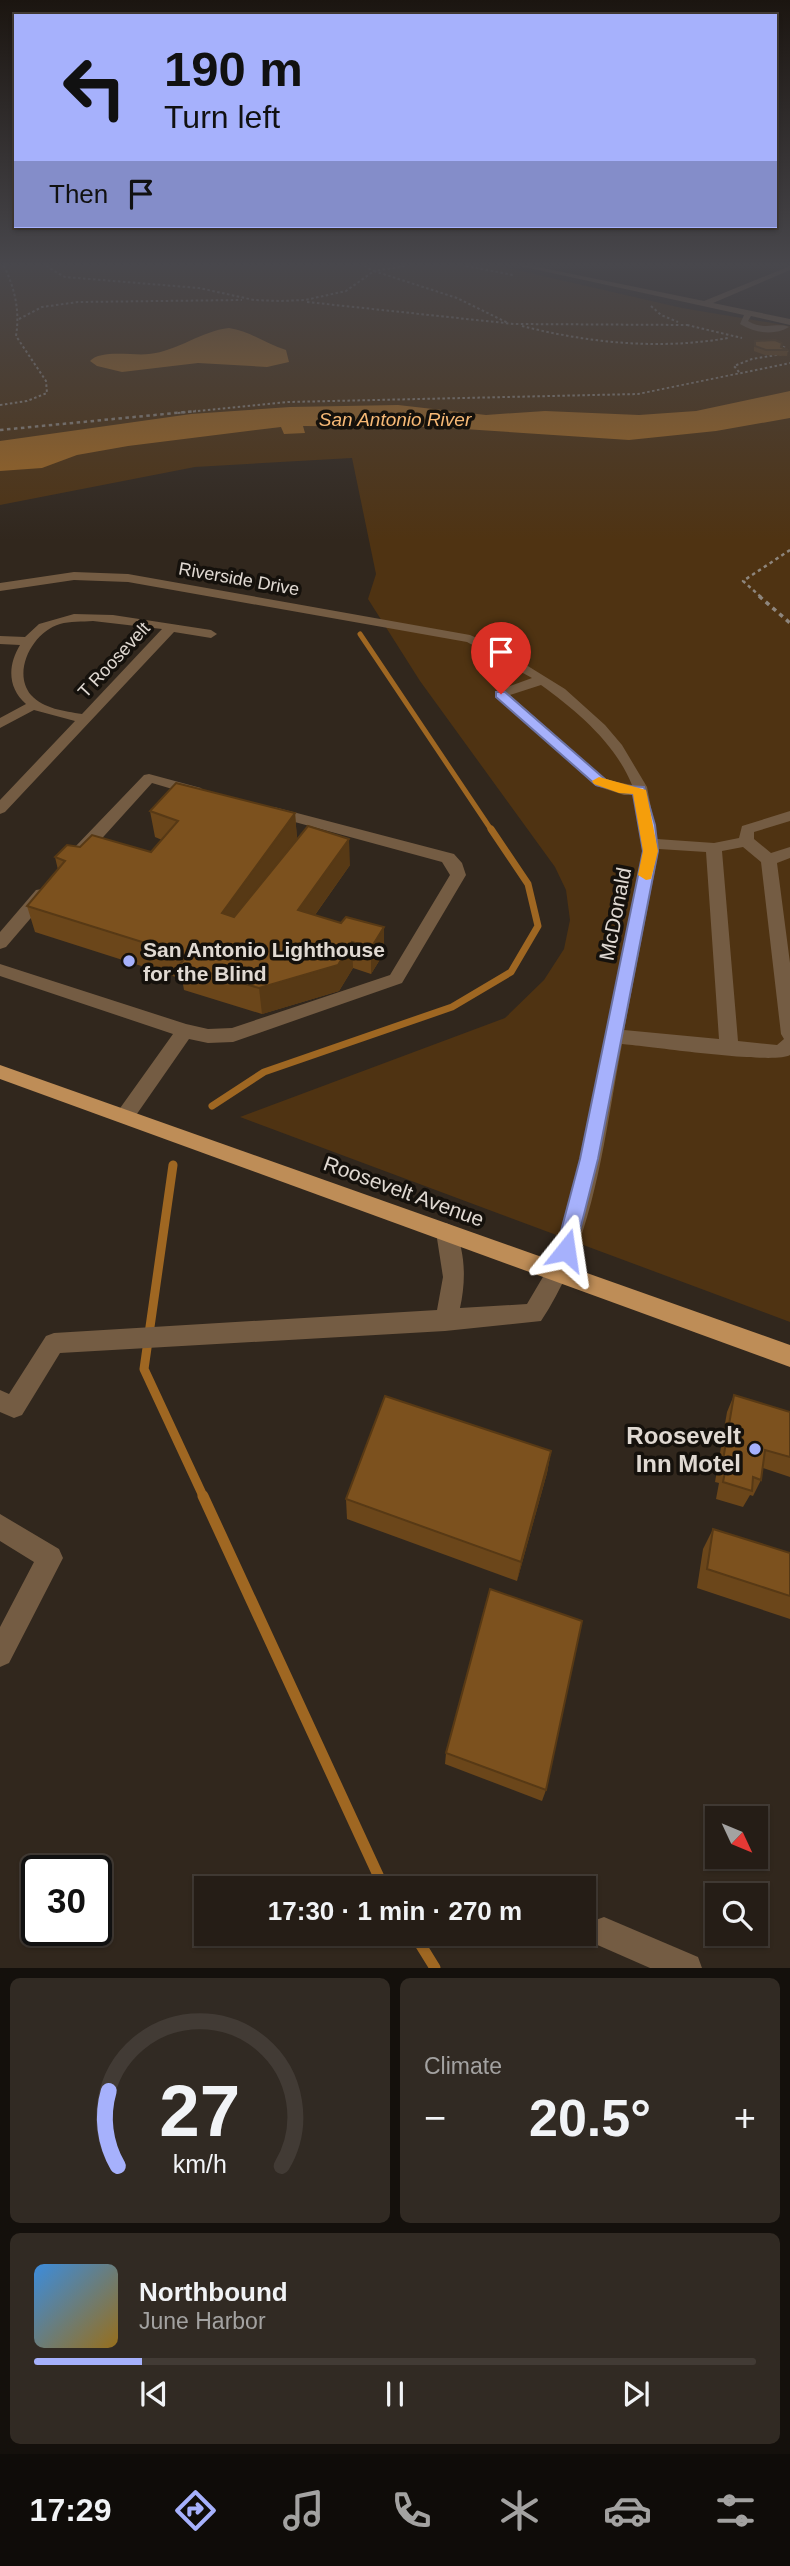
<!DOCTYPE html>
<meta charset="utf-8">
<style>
body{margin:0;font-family:Arial,sans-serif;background:#312a23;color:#f1f3f6;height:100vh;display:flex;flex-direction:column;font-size:26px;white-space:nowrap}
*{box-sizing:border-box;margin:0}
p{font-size:23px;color:#a3a2a1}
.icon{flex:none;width:38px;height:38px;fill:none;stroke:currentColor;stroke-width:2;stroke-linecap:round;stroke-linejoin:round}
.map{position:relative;height:1968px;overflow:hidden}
.details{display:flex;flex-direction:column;gap:10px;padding:10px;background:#14100c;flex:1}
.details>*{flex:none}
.guide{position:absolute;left:14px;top:14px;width:763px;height:214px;border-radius:0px;box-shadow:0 2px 5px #0004,0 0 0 2px #423b35;background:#a6b1fc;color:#111;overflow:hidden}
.needle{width:46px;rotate:134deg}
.tools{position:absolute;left:705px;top:1806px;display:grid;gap:14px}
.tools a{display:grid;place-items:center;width:63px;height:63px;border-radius:0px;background:#251d16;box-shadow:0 2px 5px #0004,0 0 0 2px #423b35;font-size:35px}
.speed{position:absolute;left:21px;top:1855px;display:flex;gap:14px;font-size:35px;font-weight:700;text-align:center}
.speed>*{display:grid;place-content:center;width:91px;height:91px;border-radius:50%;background:#251d16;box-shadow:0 2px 5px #0004,0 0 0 2px #423b35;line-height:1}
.speed .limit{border:4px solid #111;border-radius:10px;background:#fff;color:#111}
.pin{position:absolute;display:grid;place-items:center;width:60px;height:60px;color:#fff;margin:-72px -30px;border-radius:50% 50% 50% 0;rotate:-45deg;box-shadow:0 0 7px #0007}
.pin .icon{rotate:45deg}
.me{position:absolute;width:77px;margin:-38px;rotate:15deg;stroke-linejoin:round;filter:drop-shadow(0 0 5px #0008)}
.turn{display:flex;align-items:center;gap:24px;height:147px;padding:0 35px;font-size:32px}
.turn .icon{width:91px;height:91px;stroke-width:2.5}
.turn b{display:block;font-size:49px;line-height:60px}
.then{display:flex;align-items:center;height:66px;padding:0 35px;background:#0003;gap:14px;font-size:26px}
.big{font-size:52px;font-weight:700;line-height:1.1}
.details .card{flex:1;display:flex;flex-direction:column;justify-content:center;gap:10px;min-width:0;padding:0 24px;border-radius:10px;background:#312a23}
.details .dial{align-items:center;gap:0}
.dial svg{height:182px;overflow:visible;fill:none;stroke:#423b35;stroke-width:7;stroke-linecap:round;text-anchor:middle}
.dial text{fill:#f1f3f6;stroke:none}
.song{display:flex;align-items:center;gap:21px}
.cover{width:84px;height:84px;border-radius:10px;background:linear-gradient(135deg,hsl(210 70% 55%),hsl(40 70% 35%))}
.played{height:7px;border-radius:4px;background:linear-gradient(90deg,#a6b1fc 15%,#423b35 15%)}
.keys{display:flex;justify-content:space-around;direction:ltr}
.heat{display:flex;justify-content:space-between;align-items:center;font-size:38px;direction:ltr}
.details .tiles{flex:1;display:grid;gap:10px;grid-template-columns:1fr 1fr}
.card:last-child{grid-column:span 2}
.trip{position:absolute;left:194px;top:1876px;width:402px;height:70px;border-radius:0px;background:#251d16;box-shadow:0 2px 5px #0004,0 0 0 2px #423b35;font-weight:700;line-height:70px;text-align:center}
.dock{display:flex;height:112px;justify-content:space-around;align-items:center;background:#0f0c09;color:#a3a2a1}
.dock .icon{width:49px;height:49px}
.dock .on{color:#a6b1fc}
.dock b{font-size:32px;color:#f1f3f6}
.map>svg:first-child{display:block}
</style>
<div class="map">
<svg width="790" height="1968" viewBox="0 0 790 1968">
<rect width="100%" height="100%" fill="#31271d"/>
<path fill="#4f3312" d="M 0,266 L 499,266 L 682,308 L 790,326 L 790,1322 L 240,1117 L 505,1018 L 544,980 L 564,949 L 570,920 L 566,890 L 555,867 L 420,681 L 368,599 L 376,574 L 352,458 L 195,467 L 0,505 Z"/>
<g fill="#9f6722">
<path d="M 229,328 C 250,331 266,344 286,350 L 289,362 L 267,367 L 198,363 L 122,372 L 97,366 L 90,361 C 101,349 133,356 149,354 C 178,351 201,331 229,328 Z"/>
<path d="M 790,391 L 790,418 L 716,431 L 629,440 L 433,427 L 303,426 L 305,433 L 284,434 L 281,427 L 128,446 L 77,455 L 42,468 L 0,471 L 0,441 L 191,414 L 290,407 L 398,405 L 486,415 L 545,411 L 639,415 L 696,411 Z"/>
</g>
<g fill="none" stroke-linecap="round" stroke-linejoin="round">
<path stroke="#9f6722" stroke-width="5" d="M 360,634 L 492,831"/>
<path stroke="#9f6722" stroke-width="7" d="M 212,1106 L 264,1072 L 452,1007 L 511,972 L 538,926 L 528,884 L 491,829"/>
<path stroke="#9f6722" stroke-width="9" d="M 173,1165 L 144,1369 L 204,1498"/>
<g stroke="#9f6722" stroke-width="11">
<path d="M 203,1496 L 384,1888"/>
<path d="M 414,1934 L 435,1968"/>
</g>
<g stroke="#8e867d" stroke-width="2" stroke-dasharray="2.5 2.5" stroke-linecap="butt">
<path d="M 46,266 L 65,277 L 199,288 L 254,300 L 280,301 L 305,300 L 346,291 L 374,271 L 457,298 L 508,323"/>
<path d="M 364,266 L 374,271 L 407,266"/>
<path d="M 466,266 L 513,275"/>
<path d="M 307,302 L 514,324 L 688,325"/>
<path d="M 651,306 L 661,315 L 678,322"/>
<path d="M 19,319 L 42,307 L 78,302 L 242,300"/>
<path d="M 687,325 L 742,338"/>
<path d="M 522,326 C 589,343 660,350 728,338"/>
<path d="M 739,372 L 734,366 L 752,359 L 788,353 L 786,348 L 778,345"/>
<path d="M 0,405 L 27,401 L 47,393 L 46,381 L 16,336 C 20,311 15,289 4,266"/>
<path d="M 178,413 L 288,402 L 638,394 L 790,363"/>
</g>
<g stroke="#8e867d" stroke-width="2.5" stroke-dasharray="3.5 3.5" stroke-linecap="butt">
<path d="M 0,430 L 196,411"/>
<path d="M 761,597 L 743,581 L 790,550"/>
</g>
<path stroke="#8e867d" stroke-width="3.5" stroke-dasharray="4.5 4.5" stroke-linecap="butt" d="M 759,596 L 790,623"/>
<g fill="#745c43" fill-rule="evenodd">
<path d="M 520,266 L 533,266 L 704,301 L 790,266 L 790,270 L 713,303 L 790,319 L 790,325 L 751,316 L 748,321 C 764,331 777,322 789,327 C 774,336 755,333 740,324 L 744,315 Z"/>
<path d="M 74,572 L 128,574 L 470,635 L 497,647 L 565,689 L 605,725 L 622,745 L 647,787 L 657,839 L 714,843 L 739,838 L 742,826 L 790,811 L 790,821 L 754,832 L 754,839 L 771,853 L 790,847 L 790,858 L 777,863 L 790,963 L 790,1055 C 774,1065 649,1046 622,1044 C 604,1137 595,1240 541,1321 L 445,1331 L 60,1353 L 22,1415 L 14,1418 L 0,1412 L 0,1390 L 9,1394 L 46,1336 L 54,1333 L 437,1310 L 443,1277 L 436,1232 L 439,1226 L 446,1223 L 453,1226 C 466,1251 466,1281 460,1308 L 527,1304 L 550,1265 L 571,1201 L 643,851 L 634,795 L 624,795 L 596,786 L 496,697 L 496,691 L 532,678 L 467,642 L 128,582 L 74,580 L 0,591 L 0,583 ZM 541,685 C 577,711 615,743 632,785 L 606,780 L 510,695 ZM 743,847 L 761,862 L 781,1034 L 784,1039 L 777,1045 L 738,1041 L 722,851 ZM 659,849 L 706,852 L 719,1039 L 624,1030 Z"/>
<path d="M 74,614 L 113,615 L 211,630 L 217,634 L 211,638 L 174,632 L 5,812 L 0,814 L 0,800 L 75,721 L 34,710 L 0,728 L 0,718 L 26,704 C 7,687 8,665 20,645 L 0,644 L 0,636 L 25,637 L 39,624 ZM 93,621 L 162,629 L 82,714 C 64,711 44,709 31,695 C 11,671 34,631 60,624 C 70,621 82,622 93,621 Z"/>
<path d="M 149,774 L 201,788 L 203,791 L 196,796 L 152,783 L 86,856 L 74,856 L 72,852 L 74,848 L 144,775 Z"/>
<path d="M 274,807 L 454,854 L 462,863 L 466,875 L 402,983 L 233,1042 L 208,1043 L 189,1039 L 132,1121 L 125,1124 L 118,1121 L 115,1116 L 118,1111 L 173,1034 L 0,976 L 0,964 L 186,1024 L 208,1029 L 232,1028 L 390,975 L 450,875 L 442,862 L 269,815 L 266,812 L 269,809 Z"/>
<path d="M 42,889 L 48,890 L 50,894 L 48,898 L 6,947 L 0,949 L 0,932 L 36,890 Z"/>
<path d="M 0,1514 L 59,1549 L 63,1558 L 9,1663 L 0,1667 L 0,1627 L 34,1562 L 0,1541 Z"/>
<path d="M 604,1917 L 698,1957 L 702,1968 L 650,1968 L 593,1943 L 589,1932 L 593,1921 Z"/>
</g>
<path fill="#be8d57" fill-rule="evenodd" d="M 0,1065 L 790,1345 L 790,1367 L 0,1079 Z"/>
</g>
<g fill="#6b461a">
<path d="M 755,341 L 781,347 L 788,350 L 787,356 L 765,355 L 754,351 L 754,346 Z"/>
<path d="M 150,811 L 295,813 L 297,839 L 350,865 L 315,915 L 341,923 L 384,927 L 384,953 L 371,974 L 353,968 L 339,991 L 262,1014 L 184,990 L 182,979 L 35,932 L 27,906 L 58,870 L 55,857 L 80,847 L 151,852 L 162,840 L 155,837 Z"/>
<path d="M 734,1395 L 790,1412 L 790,1477 L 763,1468 L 761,1480 L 753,1496 L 750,1495 L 743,1507 L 716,1499 L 719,1483 L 715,1482 L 727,1412 Z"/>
<path d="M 551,1451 L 547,1473 L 517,1581 L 347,1519 L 346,1499 Z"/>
<path d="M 713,1529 L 790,1553 L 790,1619 L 697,1588 L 703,1549 Z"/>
<path d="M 446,1753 L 546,1790 L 542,1801 L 445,1764 Z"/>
</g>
<g fill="#573915">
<path d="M 295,813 L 297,839 L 225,939 L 222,913 Z"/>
<path d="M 349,839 L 350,865 L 300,936 L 298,910 Z"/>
<path d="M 384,927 L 384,953 L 371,974 L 371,948 Z"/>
<path d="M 352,942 L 353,968 L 339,991 L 262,1014 L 259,988 Z"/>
<path d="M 551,1451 L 547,1473 L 517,1581 L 521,1562 Z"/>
</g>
<g fill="#7c511e" stroke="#573915" stroke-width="2">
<path d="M 775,340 L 782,343 L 781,347 L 788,350 L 766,350 L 755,346 L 755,341 Z"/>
<path d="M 176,783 L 295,813 L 222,913 L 234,917 L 308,826 L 349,839 L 298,910 L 341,923 L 346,917 L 384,927 L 371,948 L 352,942 L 338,965 L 259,988 L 180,964 L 187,956 L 27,906 L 65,861 L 55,857 L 67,845 L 80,847 L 92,835 L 151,852 L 178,821 L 150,811 Z"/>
<path d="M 734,1395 L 790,1412 L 790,1457 L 765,1450 L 761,1480 L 753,1477 L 752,1491 L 723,1482 L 726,1467 L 722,1466 Z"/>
<path d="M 385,1396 L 551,1451 L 521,1562 L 346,1499 Z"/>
<path d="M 713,1529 L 790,1553 L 790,1596 L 707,1569 Z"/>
<path d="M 490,1589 L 582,1621 L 546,1790 L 446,1753 Z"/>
</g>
<linearGradient id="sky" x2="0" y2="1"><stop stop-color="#1b1510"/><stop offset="0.49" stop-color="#48474c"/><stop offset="1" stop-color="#48474c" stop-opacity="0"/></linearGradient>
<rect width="790" height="541" fill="url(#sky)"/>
<path fill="#a6b1fc" stroke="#6c73a4" stroke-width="2" d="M 496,692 L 505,692 L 606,780 L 625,786 L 644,787 L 655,825 L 658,851 L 598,1159 L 575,1250 L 573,1256 L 566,1259 L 559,1256 L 556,1250 L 580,1159 L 643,851 L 633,794 L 596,785 L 496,697 Z"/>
<path fill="#f59e0b" d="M 599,777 L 646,790 L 658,851 L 651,879 L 646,880 L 638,875 L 643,851 L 633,794 L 619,793 L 594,784 L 592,781 Z"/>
<g fill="#a6b1fc" stroke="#15110c" stroke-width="2.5">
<circle cx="129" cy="961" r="7"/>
<circle cx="755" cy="1449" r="7"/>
</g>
<g text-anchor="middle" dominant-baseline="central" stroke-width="7" stroke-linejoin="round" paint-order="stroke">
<g font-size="18" fill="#e0d9d2" stroke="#15110c">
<text transform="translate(239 579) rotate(10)">Riverside Drive</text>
<text transform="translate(114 660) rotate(-47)">T Roosevelt</text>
</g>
<g font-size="19" font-style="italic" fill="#f7b976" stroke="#15110c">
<text x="395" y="419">San Antonio River</text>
</g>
<g font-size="21" fill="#e0d9d2" stroke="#15110c">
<text transform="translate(615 914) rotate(-79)">McDonald</text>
<text transform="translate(404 1191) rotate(20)">Roosevelt Avenue</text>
</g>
<g font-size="21" font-weight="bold" fill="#e0d9d2" stroke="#15110c" text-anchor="start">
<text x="143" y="949">San Antonio Lighthouse<tspan x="143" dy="24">for the Blind</tspan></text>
</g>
<g font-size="24" font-weight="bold" fill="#e0d9d2" stroke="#15110c" text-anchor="end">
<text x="741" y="1435">Roosevelt<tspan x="741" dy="28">Inn Motel</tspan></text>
</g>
</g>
</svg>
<div class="tools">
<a><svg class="needle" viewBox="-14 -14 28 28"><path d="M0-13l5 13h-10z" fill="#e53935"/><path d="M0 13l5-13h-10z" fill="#a3a2a1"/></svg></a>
<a><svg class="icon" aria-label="search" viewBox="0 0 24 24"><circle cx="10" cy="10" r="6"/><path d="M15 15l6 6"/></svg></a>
</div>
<div class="speed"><div class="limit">30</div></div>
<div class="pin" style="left:501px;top:694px;background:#d93025"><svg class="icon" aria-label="arrive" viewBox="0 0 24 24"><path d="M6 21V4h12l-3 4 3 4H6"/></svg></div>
<svg class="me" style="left:566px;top:1250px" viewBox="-20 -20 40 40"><path d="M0-17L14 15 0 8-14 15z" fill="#a6b1fc" stroke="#fff" stroke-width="4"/></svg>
<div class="trip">17:30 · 1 min · 270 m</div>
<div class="guide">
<div class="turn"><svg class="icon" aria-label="left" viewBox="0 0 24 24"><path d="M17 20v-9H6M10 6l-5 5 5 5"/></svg><div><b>190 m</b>Turn left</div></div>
<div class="then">Then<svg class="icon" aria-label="arrive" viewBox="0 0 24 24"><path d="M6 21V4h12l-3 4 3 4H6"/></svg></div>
</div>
</div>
<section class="details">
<div class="tiles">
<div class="card dial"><svg viewBox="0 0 100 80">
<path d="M14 69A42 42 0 1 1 86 69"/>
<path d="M14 69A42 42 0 0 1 10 36" stroke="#a6b1fc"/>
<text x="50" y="56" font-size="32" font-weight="700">27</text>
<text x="50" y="72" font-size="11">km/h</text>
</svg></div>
<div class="card"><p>Climate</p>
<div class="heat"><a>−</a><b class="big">20.5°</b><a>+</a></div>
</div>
<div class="card">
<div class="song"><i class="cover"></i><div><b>Northbound</b><p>June Harbor</p></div></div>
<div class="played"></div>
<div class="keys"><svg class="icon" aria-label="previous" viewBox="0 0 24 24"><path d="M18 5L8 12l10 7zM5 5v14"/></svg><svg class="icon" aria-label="pause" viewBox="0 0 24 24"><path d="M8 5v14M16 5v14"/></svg><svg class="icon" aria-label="next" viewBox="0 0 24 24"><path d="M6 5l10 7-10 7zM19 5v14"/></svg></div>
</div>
</div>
</section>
<nav class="dock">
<b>17:29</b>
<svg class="icon on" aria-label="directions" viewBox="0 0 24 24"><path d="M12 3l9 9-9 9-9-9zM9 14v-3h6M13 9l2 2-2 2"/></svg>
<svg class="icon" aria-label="music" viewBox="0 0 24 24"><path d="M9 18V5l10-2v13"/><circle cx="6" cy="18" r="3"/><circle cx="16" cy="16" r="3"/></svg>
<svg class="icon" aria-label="phone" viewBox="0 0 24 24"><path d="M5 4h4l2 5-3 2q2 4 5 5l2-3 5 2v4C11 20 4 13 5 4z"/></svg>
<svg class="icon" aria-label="climate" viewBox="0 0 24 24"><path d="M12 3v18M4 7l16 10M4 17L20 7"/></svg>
<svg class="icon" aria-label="car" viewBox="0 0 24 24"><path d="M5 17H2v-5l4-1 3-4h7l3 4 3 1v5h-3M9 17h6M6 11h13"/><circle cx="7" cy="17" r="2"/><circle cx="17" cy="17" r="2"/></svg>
<svg class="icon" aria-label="filters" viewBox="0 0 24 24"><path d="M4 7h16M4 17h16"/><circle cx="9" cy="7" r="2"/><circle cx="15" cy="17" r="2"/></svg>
</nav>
